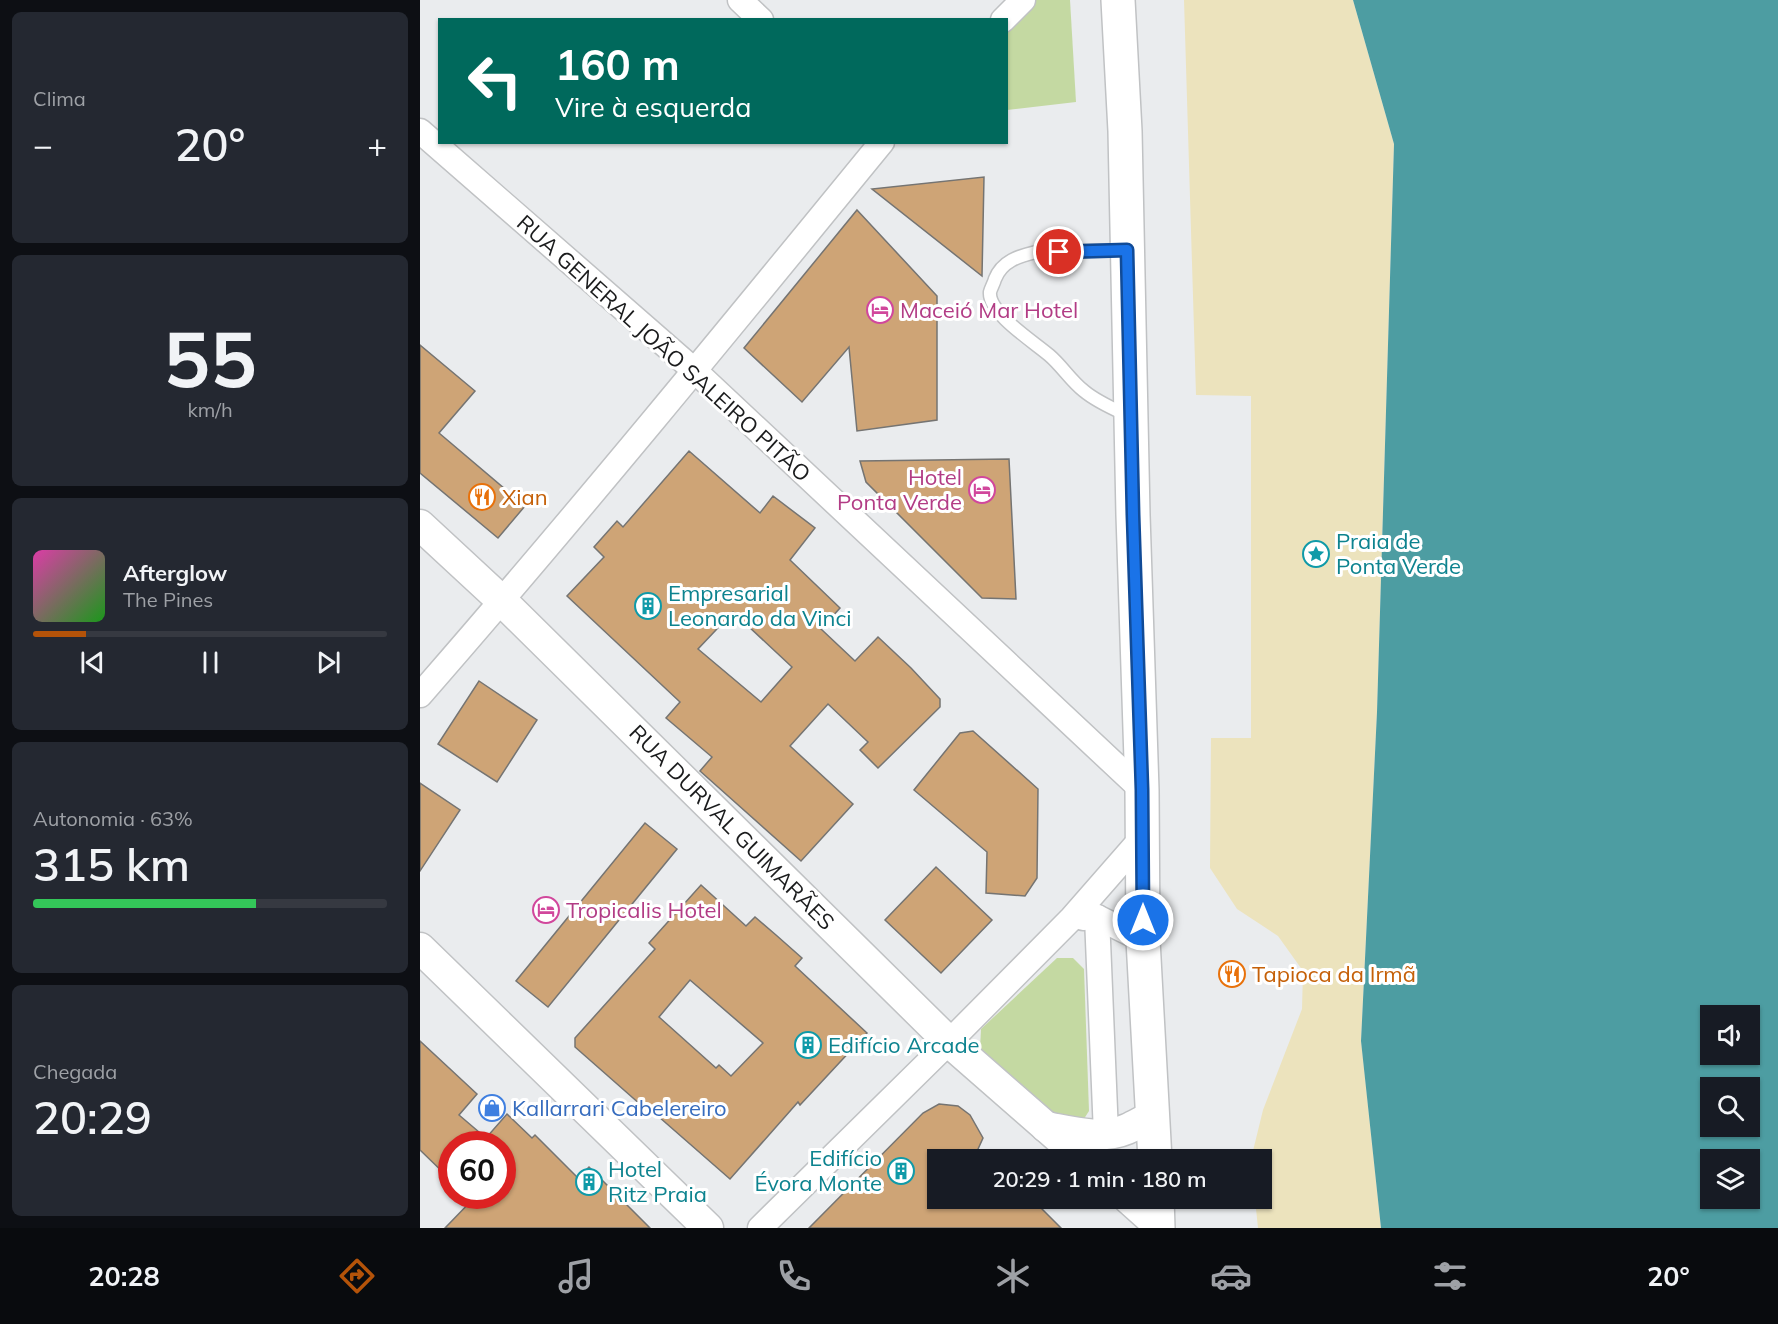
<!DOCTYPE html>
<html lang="pt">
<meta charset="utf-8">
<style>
body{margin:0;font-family:Mulish,sans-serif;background:#242831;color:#f1f3f6;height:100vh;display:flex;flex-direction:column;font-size:22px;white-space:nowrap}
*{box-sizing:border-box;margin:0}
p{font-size:20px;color:#9ea1a6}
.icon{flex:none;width:33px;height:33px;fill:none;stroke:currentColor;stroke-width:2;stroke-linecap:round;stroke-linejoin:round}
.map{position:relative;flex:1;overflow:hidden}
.sheet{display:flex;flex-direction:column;gap:12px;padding:12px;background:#0d0f14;width:420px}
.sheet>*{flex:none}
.top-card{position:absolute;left:18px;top:18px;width:570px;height:126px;border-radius:0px;box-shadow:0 2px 4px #0004;background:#00695c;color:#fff;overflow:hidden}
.fabs{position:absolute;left:1280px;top:1005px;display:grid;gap:12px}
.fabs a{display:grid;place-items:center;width:60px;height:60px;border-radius:0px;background:#171b24;box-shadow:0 2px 4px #0004;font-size:30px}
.speed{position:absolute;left:18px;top:1131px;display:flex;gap:12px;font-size:30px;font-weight:700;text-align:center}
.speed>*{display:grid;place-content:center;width:78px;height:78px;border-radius:50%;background:#171b24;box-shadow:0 2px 4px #0004;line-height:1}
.speed .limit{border:9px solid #d22;background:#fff;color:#111}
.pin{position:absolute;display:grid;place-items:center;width:51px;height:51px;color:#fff;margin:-26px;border:3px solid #fff;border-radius:50%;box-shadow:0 2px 6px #0007}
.me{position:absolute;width:66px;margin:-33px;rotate:0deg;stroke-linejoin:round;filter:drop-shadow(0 0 4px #0008)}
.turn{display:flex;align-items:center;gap:21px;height:126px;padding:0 18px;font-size:27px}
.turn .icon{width:78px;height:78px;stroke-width:2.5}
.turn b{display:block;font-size:42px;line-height:51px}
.big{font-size:45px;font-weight:600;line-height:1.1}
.sheet .tile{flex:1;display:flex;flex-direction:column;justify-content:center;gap:9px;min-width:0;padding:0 21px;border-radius:9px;background:#242831}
.sheet .dial{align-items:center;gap:0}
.dial b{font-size:78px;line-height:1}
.song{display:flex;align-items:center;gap:18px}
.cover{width:72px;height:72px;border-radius:9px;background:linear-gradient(135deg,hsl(320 70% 55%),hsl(120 70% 35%))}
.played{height:6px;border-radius:3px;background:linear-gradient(90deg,#b45309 15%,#363941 15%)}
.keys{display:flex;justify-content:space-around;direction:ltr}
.heat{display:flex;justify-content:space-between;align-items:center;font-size:33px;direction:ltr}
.charge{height:9px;border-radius:4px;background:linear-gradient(90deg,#34c759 63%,#363941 0)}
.trip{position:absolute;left:507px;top:1149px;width:345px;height:60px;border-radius:0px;background:#171b24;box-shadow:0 2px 4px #0004;font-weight:600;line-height:60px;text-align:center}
.dock{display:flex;height:96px;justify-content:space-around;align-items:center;background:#090b0e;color:#9ea1a6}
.dock .icon{width:42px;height:42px}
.dock .active{color:#b45309}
.dock b{font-size:27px;color:#f1f3f6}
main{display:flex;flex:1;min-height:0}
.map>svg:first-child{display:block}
</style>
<main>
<section class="sheet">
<div class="tile"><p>Clima</p>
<div class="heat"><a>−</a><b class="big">20°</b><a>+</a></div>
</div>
<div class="tile dial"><b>55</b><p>km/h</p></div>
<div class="tile">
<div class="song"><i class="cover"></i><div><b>Afterglow</b><p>The Pines</p></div></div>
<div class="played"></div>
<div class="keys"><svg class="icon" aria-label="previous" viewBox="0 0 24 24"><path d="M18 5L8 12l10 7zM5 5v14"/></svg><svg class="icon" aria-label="pause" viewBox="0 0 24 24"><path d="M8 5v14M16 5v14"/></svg><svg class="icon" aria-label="next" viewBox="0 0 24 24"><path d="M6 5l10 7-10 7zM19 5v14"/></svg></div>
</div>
<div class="tile"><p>Autonomia · 63%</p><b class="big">315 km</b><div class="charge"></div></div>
<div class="tile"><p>Chegada</p><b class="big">20:29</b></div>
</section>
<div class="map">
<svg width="1358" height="1228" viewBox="0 0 1358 1228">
<rect width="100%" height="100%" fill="#eaecee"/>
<g fill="#c4d9a2">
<path d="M 612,0 L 650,0 L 656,102 L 587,110 L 587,25 Z"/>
<path d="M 637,958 L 653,958 L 664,969 L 669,1111 L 660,1125 L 631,1121 L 560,1049 L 561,1029 Z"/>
</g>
<path fill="#ece3bd" d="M 764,0 L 933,0 L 974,144 L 957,712 L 941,1040 L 961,1228 L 838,1228 L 835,1199 L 842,1198 L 842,1160 L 831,1159 L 843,1110 L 882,1009 L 883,971 L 858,936 L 817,909 L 790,868 L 791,738 L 831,738 L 831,396 L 776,395 Z"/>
<path fill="#4d9da2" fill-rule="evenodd" d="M 933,0 L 1358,0 L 1358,1228 L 961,1228 L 941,1041 L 957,712 L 974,144 ZM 1290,1016 L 1329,1016 L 1329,1054 L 1290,1054 ZM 1290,1088 L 1329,1088 L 1329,1126 L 1290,1126 ZM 1290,1160 L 1329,1160 L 1329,1198 L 1290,1198 Z"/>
<g fill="#cea476" stroke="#757472" stroke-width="1.5" fill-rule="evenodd">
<path d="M 564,177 L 562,276 L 452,189 Z"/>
<path d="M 437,210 L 517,296 L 517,420 L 437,431 L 429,347 L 382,402 L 324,348 Z"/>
<path d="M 0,345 L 55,391 L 19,433 L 105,506 L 78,538 L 0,473 Z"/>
<path d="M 269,451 L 340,513 L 353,496 L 395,528 L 370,560 L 420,608 L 401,629 L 435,661 L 458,637 L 491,668 L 520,699 L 520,707 L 458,768 L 440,750 L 448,742 L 408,704 L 370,746 L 433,804 L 381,861 L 280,771 L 292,757 L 246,718 L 260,702 L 147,596 L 184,557 L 174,547 L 197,521 L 203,527 ZM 313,612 L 372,667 L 341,702 L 278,649 Z"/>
<path d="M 589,459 L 596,599 L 562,598 L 446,482 L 440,461 Z"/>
<path d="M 59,681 L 117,720 L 77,782 L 18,744 Z"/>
<path d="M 553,731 L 618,789 L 617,878 L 605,896 L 566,893 L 567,852 L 494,790 L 540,733 Z"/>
<path d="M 0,783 L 40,810 L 0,871 Z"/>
<path d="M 225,823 L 257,849 L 128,1007 L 96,981 Z"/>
<path d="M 516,867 L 572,920 L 521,973 L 465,920 Z"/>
<path d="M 281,885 L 326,926 L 335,917 L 356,935 L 382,958 L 375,966 L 447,1033 L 380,1105 L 378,1102 L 310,1179 L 223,1103 L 221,1105 L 155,1047 L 155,1038 L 235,949 L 229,943 ZM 270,980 L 343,1043 L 311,1076 L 299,1065 L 296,1068 L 239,1017 Z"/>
<path d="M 0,1041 L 57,1094 L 39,1115 L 66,1138 L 87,1114 L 112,1138 L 115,1135 L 158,1178 L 169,1167 L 230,1228 L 25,1228 L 56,1196 L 82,1196 L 82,1144 L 32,1144 L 32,1181 L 0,1150 Z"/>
<path d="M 519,1104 L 538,1106 L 550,1115 L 563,1138 L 553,1160 L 518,1160 L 518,1198 L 611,1198 L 641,1228 L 389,1228 L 503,1113 Z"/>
</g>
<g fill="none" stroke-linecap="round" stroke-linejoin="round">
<defs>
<path id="service" d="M 706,250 L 616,252 C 599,256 582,261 575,279 C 574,283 571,288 570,292 C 568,313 614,342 629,355 C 642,366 651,381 664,391 C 677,402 694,409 709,416"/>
<g id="minor">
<path d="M 320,0 L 341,20"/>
<path d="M 583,20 L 603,0"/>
<path d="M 0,131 L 275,371 L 722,790"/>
<path d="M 0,695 C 158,514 310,328 462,142"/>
<path d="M 677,917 L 686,1134"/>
<path d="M 663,918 L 677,917 L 723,940"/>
<path d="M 340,1228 L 529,1042 L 652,918 L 722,838"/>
</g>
<g id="tertiary">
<path d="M 0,525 L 82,601 L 529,1042 L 664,1160"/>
<path d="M 0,948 L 288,1228"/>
<path d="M 626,1127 C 653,1132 681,1140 707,1129 C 716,1125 724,1120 733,1116"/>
<path d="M 708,1198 L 738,1225"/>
</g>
<g id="primary">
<path d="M 698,0 L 705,131 L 713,515 L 722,790 L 723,940 L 735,1160"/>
<path d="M 737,1198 L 738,1228"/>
</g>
</defs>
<use href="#service" stroke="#c0c2c4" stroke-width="15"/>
<use href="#minor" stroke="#c0c2c4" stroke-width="27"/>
<use href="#tertiary" stroke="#c0c2c4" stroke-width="33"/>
<use href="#primary" stroke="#c0c2c4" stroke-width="36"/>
<use href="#service" stroke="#fff" stroke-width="12"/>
<use href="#minor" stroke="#fff" stroke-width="24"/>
<use href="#tertiary" stroke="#fff" stroke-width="30"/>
<use href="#primary" stroke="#fff" stroke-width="33"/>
</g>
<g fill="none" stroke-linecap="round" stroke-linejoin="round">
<defs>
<path id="route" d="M 639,252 L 707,250 L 713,515 L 722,790 L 723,920"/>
</defs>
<use href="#route" stroke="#114b97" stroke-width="15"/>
<use href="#route" stroke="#1a73e8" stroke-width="10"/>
</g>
<defs>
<symbol id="hotel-ring" viewBox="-11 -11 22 22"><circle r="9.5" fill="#fff" stroke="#d1479c" stroke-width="1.5"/><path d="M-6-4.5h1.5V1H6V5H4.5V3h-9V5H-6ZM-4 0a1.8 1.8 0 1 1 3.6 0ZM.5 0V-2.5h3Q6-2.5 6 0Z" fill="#d1479c"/></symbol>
<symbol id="restaurant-ring" viewBox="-11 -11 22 22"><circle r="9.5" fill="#fff" stroke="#e8710a" stroke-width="1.5"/><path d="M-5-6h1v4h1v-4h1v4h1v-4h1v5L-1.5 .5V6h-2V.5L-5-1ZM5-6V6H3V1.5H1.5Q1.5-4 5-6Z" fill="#e8710a"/></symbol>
<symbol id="sight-ring" viewBox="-11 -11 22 22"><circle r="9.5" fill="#fff" stroke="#0f9aa8" stroke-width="1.5"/><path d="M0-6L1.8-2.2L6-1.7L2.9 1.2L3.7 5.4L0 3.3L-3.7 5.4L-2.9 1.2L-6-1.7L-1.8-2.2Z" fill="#0f9aa8"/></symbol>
<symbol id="building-ring" viewBox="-11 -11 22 22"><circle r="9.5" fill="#fff" stroke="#0f9aa8" stroke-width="1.5"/><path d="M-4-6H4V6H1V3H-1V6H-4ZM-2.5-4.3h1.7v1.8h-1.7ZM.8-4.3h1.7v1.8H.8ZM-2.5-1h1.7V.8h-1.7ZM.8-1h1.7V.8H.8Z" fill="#0f9aa8"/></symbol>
<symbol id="shop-ring" viewBox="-11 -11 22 22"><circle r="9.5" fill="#fff" stroke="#3f7fe0" stroke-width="1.5"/><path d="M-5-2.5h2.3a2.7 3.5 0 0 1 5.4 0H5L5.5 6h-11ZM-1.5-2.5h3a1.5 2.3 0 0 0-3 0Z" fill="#3f7fe0"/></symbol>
</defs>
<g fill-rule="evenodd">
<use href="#hotel-ring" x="445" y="295" width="30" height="30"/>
<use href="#hotel-ring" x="547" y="475" width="30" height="30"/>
<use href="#restaurant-ring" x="47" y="482" width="30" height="30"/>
<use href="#sight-ring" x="881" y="539" width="30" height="30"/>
<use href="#building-ring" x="213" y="591" width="30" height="30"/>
<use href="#hotel-ring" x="111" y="895" width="30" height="30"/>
<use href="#restaurant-ring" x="797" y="959" width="30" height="30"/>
<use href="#building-ring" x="373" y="1030" width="30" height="30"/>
<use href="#shop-ring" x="57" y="1093" width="30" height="30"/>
<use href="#building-ring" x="466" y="1156" width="30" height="30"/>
<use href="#building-ring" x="154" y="1167" width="30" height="30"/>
</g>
<g text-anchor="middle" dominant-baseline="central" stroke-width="6" stroke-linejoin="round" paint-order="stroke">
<g font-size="22" fill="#b23c85" stroke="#fff" text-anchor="start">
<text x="480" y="310">Maceió Mar Hotel</text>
<text x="542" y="477" text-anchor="end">Hotel<tspan x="542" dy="25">Ponta Verde</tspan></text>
<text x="146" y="910">Tropicalis Hotel</text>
</g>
<g font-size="22" fill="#1a1b1c" stroke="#fff">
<text transform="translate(244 348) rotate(42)">RUA GENERAL JOÃO SALEIRO PITÃO</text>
<text transform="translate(312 827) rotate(45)">RUA DURVAL GUIMARÃES</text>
</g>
<g font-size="22" fill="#c56008" stroke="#fff" text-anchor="start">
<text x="82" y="497">Xian</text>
<text x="832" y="974">Tapioca da Irmã</text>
</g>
<g font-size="22" fill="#0d838f" stroke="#fff" text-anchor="start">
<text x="916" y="541">Praia de<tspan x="916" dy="25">Ponta Verde</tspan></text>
<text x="248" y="593">Empresarial<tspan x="248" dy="25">Leonardo da Vinci</tspan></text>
<text x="408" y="1045">Edifício Arcade</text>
<text x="462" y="1158" text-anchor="end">Edifício<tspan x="462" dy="25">Évora Monte</tspan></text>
<text x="188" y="1169">Hotel<tspan x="188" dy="25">Ritz Praia</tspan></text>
</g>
<g font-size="22" fill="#366cbe" stroke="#fff" text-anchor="start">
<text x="92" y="1108">Kallarrari Cabelereiro</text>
</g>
</g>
</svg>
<div class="fabs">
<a><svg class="icon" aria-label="sound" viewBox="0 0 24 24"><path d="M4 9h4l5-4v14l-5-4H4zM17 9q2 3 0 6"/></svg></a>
<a><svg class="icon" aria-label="search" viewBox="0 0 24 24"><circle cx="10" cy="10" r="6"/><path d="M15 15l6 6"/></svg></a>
<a><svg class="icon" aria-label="layers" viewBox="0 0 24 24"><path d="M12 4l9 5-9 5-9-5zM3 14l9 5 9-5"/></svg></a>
</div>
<div class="speed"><div class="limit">60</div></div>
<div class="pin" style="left:639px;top:252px;background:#d93025"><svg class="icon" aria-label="arrive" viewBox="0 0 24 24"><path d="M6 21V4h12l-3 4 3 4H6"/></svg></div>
<svg class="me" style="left:723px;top:920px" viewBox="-20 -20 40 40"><circle r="17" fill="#1a73e8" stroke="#fff" stroke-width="3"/><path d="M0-11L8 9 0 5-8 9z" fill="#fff"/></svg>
<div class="trip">20:29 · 1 min · 180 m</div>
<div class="top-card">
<div class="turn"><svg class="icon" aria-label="left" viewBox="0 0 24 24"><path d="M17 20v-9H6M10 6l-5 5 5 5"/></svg><div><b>160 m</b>Vire à esquerda</div></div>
</div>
</div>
</main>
<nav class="dock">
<b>20:28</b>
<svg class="icon active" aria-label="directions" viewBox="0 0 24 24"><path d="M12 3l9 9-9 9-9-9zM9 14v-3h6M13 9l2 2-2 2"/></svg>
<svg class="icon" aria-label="music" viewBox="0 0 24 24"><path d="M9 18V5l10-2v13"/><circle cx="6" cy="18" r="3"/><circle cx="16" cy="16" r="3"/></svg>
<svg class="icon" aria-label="phone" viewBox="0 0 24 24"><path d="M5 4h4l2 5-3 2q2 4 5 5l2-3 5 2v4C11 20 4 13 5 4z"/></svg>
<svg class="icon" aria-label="climate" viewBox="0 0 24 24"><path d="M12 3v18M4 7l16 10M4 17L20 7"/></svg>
<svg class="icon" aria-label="car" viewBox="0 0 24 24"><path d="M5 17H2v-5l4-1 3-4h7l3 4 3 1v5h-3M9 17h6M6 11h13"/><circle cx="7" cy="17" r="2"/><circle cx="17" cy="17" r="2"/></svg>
<svg class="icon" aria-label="filters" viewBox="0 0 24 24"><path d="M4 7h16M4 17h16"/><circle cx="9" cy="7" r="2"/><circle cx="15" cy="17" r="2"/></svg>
<b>20°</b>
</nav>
